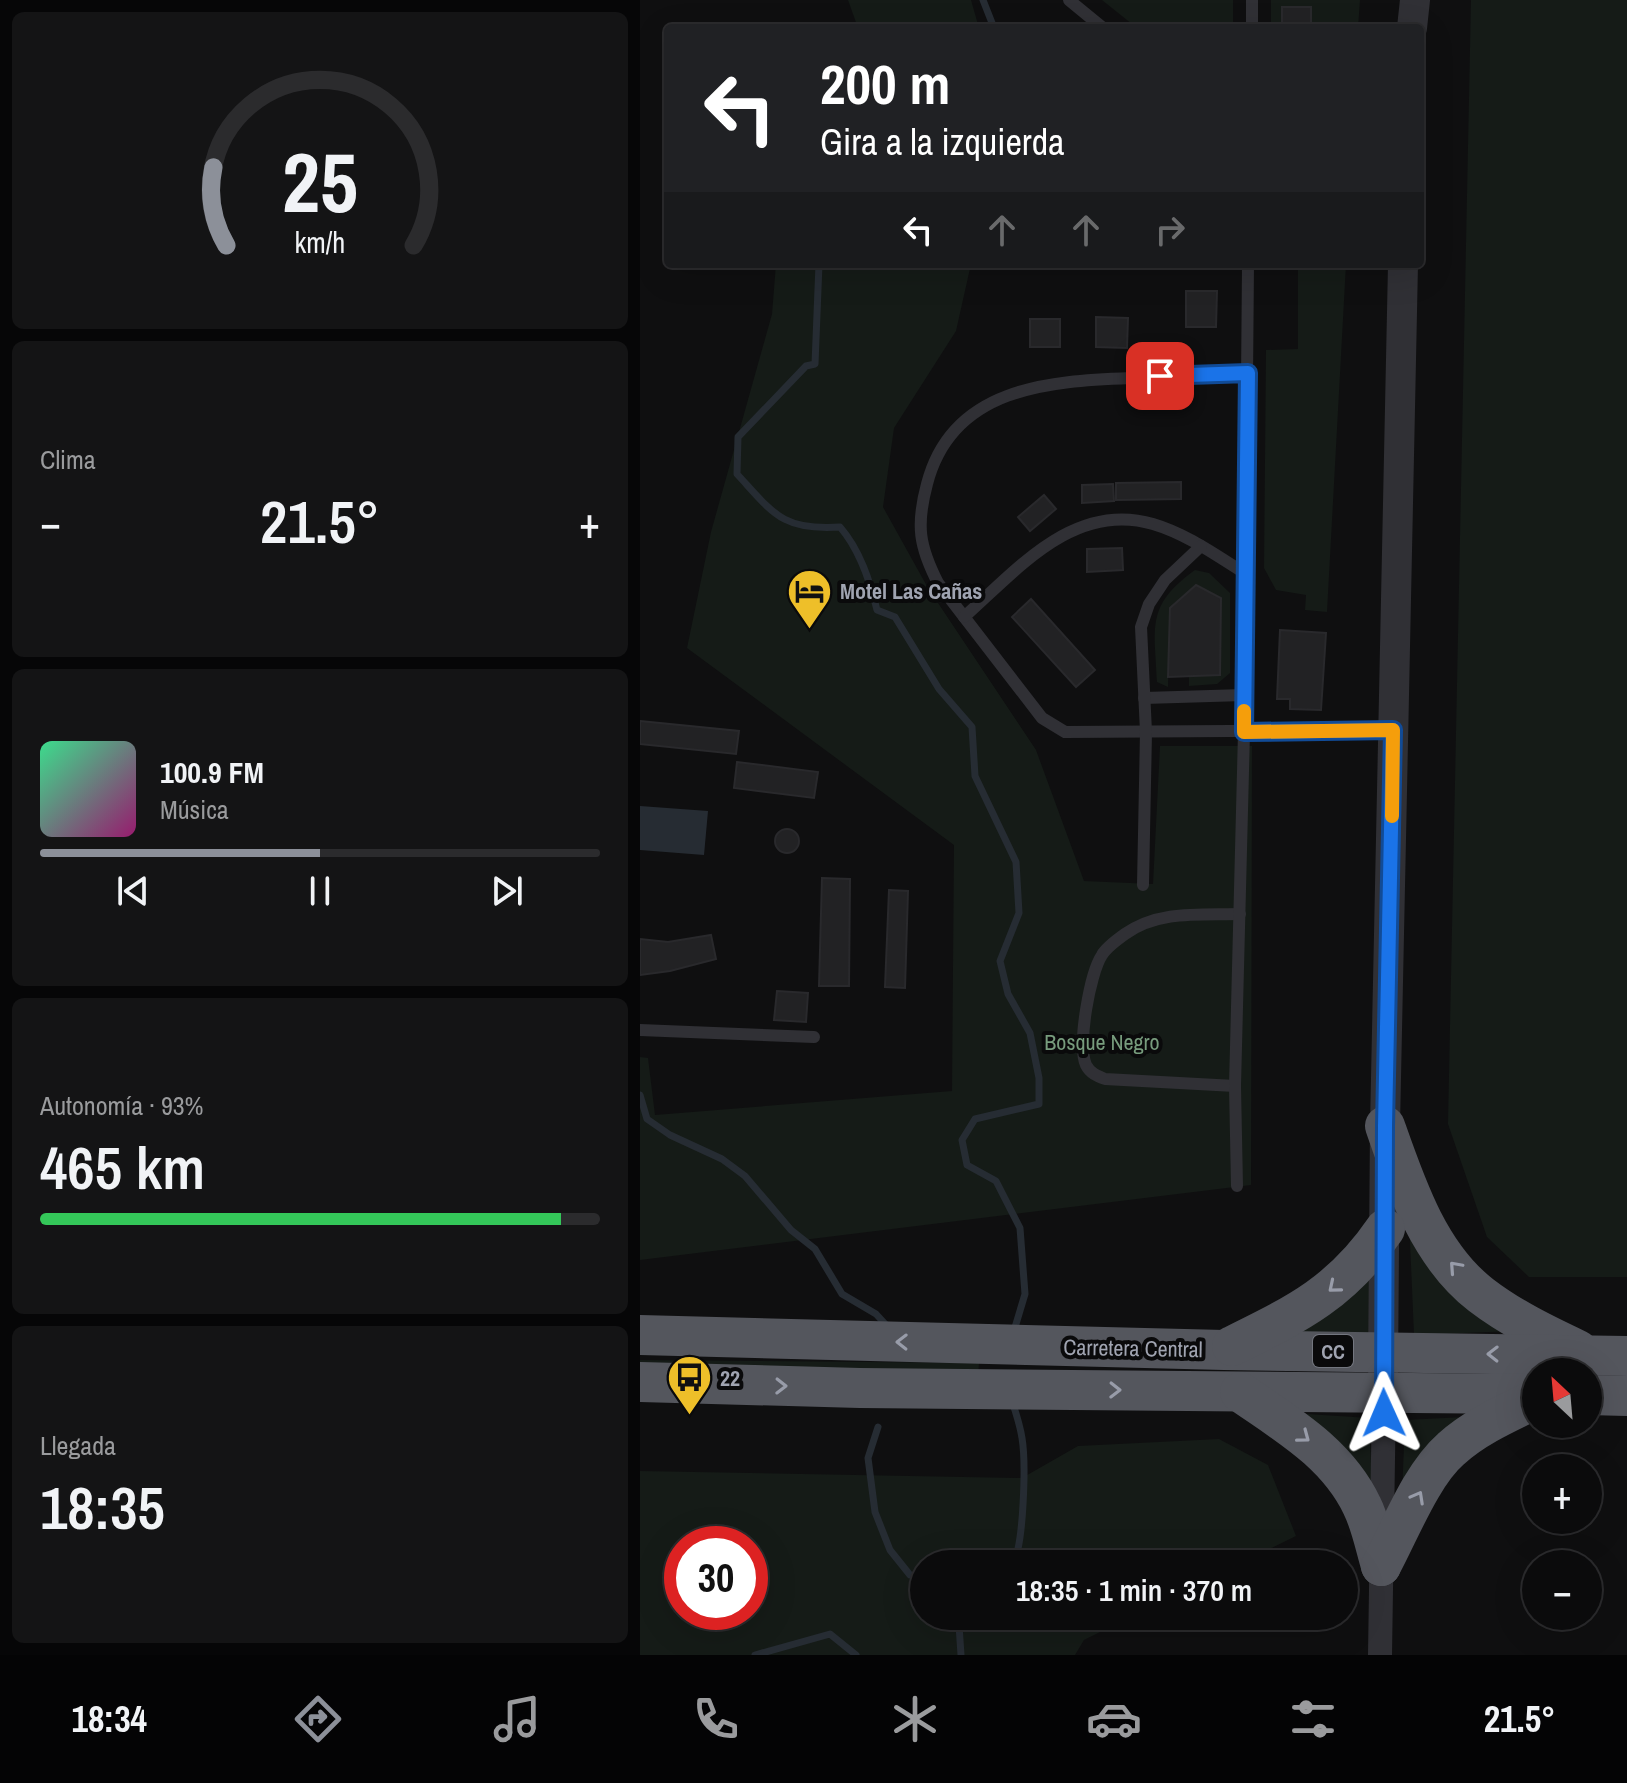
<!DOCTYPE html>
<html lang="es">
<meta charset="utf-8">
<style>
body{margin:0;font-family:"Archivo Narrow",sans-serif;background:#141415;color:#f1f3f6;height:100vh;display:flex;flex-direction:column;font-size:30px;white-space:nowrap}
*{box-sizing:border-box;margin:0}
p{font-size:26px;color:#9a9b9d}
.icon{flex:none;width:44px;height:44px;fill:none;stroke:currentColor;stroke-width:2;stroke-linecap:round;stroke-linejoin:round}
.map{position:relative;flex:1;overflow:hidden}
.details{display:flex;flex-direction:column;gap:12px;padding:12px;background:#060607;width:640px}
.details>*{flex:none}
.hud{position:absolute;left:24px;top:24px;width:760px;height:244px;border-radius:8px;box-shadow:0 8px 32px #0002,0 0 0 2px #2b2b2d;background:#202124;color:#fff;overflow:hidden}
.needle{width:52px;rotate:334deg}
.tools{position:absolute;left:882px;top:1358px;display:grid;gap:16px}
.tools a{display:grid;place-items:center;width:80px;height:80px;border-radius:50%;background:#0b0b0c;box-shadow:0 8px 32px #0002,0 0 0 2px #2b2b2d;font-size:40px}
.speed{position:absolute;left:24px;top:1526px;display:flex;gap:16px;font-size:40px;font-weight:700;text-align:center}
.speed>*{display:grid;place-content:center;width:104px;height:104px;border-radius:50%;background:#0b0b0c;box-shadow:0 8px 32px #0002,0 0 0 2px #2b2b2d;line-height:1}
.speed .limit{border:12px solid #d22;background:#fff;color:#111}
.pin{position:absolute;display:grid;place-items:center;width:68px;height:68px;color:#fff;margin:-34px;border-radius:16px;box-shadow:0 4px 12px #0006}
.me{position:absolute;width:88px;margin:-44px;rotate:359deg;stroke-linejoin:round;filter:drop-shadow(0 0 6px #0008)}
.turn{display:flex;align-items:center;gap:28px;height:168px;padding:0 24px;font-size:36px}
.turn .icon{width:104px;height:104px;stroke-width:2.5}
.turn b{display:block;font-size:56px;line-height:68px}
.lanes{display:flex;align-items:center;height:76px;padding:0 24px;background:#0003;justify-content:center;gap:40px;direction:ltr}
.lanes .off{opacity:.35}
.big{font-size:60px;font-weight:600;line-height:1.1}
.details .tile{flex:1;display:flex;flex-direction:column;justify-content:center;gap:12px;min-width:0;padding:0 28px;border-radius:12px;background:#141415}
.details .dial{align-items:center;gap:0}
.dial svg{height:208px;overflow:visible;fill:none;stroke:#2b2b2d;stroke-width:7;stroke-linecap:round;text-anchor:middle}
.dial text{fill:#f1f3f6;stroke:none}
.song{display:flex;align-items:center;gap:24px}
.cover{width:96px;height:96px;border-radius:12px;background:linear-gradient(135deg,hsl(150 70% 55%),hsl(320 70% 35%))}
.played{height:8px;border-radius:4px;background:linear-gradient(90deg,#8c9099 50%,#2b2b2d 50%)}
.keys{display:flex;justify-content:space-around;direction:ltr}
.heat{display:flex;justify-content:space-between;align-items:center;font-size:44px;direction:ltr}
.charge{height:12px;border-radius:6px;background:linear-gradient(90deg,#34c759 93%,#2b2b2d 0)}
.trip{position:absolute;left:270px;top:1550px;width:448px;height:80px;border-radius:40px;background:#0b0b0c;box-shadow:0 8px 32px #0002,0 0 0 2px #2b2b2d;font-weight:600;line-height:80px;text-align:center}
.dock{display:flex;height:128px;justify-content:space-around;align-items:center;background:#040405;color:#9a9b9d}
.dock .icon{width:56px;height:56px}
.dock .selected{color:#8c9099}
.dock b{font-size:36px;color:#f1f3f6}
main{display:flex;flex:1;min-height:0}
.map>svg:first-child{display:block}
</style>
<main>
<section class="details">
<div class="tile dial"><svg viewBox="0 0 100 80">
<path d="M14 69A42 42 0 1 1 86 69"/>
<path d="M14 69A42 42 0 0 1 9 39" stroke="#8c9099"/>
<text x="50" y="56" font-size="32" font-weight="700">25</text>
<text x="50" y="72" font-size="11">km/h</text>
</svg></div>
<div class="tile"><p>Clima</p>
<div class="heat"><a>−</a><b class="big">21.5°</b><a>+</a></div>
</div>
<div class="tile">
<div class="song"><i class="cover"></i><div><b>100.9 FM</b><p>Música</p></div></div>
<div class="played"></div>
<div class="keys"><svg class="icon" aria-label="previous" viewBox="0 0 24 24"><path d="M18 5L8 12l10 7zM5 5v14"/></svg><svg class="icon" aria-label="pause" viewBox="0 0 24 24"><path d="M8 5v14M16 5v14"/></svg><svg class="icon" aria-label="next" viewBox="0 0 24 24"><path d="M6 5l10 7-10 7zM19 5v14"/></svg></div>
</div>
<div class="tile"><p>Autonomía · 93%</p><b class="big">465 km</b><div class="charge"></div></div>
<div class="tile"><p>Llegada</p><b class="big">18:35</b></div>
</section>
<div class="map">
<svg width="987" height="1655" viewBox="0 0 987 1655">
<rect width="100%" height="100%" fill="#0f0f10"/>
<g fill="#151b17" fill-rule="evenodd">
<path d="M 208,0 L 331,0 L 339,28 L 218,28 Z"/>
<path d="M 462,0 L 593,0 L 593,28 L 497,28 Z"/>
<path d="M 631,0 L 720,0 L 718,28 L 631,28 Z"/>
<path d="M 831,0 L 987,0 L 987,1277 L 889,1277 L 847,1237 L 808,1124 Z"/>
<path d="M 136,264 L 331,264 L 316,331 L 254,428 L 243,507 L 288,588 L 396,750 L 444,881 L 513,884 L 520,746 L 612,746 L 611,1185 L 0,1260 L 0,1057 L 8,1058 L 15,1115 L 312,1091 L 314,845 L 47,648 L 71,532 L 132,314 Z"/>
<path d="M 658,264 L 706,264 L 687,612 L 665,610 L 666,595 L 636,590 L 624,568 L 626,350 L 658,349 Z"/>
<path d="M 555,570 L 569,573 L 590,593 L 590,673 L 577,684 L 549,686 L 549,676 L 580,675 L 581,598 L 530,608 L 528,687 L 517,682 C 515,627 505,606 555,570 Z"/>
<path d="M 769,1218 L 874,1331 L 774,1335 Z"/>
<path d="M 734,1268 L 731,1336 L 644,1338 Z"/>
<path d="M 0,1360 L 339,1363 L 338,1376 L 0,1369 Z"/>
<path d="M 652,1413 L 729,1418 L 733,1509 Z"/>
<path d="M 844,1416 L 762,1495 L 765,1420 Z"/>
<path d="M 579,1439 L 628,1465 L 656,1536 L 599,1564 L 284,1564 L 284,1616 L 492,1616 L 444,1640 L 435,1655 L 0,1655 L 0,1471 L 382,1478 L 438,1446 ZM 42,1544 L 110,1544 L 110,1612 L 42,1612 Z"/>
</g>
<path fill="#262c33" d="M 0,806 L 68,811 L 64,855 L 0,850 Z"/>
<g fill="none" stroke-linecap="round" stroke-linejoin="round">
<g stroke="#262c33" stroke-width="7">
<path d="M 343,0 L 354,28"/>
<path d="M 179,264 L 175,364 L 166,366 L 98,437 L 97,474 C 133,513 142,531 200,527 C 220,550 230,581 237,610 L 255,617 L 299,689 L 332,727 L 335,776 L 376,862 L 379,913 L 360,961 L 368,994 L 390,1033 L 399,1078 L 399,1104 L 335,1119 L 322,1140 L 327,1165 L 356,1181 L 380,1228 L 385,1294 L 373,1334"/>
<path d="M 0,1095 L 7,1119 L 30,1135 L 82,1159 L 105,1176 L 151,1230 L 175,1249 L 202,1294 L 236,1314 L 248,1327"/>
<path d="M 372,1401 C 376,1413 380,1425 382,1438 C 386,1462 384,1544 373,1564"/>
<path d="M 238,1427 L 228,1458 L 235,1512 L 250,1550 L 270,1575 L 284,1576"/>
<path d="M 115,1655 L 190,1634 L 216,1655"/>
<path d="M 321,1655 L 319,1625 L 327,1616"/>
</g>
</g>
<g fill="#222224" stroke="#29292c" stroke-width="2">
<rect x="642" y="7" width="29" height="21"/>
<path d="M 546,291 L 577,291 L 576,327 L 546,327 Z"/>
<path d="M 456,317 L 488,318 L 487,348 L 456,347 Z"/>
<rect x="390" y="319" width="30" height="28"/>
<path d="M 541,482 L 541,499 L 476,500 L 476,483 Z"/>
<path d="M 473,484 L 474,501 L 442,503 L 442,485 Z"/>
<path d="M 404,495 L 416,509 L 390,531 L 378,517 Z"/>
<path d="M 482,548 L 483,570 L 447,572 L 447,549 Z"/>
<path d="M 556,585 L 581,598 L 580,675 L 528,677 L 530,608 Z"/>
<path d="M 391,599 L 455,670 L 436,687 L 372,617 Z"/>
<path d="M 640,630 L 686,633 L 681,710 L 650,709 L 650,699 L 637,699 Z"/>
<path d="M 0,721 L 99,731 L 96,754 L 0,744 Z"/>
<path d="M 97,762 L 178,772 L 174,798 L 94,788 Z"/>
<circle cx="147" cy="841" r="12"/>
<path d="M 182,878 L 210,879 L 209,986 L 179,986 Z"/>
<path d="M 249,890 L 268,891 L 265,988 L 245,987 Z"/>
<path d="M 71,935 L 76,959 L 30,971 L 0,975 L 0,939 L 28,942 Z"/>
<path d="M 137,991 L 168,993 L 166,1022 L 134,1020 Z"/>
</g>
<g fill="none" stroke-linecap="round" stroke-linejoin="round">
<g stroke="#303035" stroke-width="12">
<path d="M 429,0 L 463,28"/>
<path d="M 612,28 L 612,0"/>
<path d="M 608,373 C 569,374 530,376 491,378 C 409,381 312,387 287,484 C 276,525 279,546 298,583 L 402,718 L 425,732 L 753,730"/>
<path d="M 324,617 C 378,569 434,501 513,524 C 547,534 577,556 606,574"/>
<path d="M 504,698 L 604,695"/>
<path d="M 503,885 L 506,732 L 501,627 L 509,604 L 525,580 L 561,546"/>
<path d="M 0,1030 L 174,1037"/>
<path d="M 595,1086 L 465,1079 C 457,1076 450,1073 446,1065 C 437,1045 450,973 462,955 C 466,948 478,939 485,934 C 519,910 560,915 600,914"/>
<path d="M 597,1186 L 595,1086 L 604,732 L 608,264"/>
</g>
<path stroke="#303035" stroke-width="24" d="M 740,1655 L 744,1393"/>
<g stroke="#303035" stroke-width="30">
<path d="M 772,28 L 775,0"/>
<path d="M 743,1371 L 745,1126 L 763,264"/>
</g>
<g stroke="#54565d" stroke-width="40">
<path d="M 745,1126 C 766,1186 789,1255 841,1295 C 871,1318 904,1334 938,1350"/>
<path d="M 0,1335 L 584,1350 L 987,1356"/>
<path d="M 592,1346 C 659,1313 702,1292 745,1229"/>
<path d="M 0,1382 L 220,1388 L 896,1394"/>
<path d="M 600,1392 C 646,1424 697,1453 722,1506 C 731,1524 735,1546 741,1566"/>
<path d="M 948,1395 L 987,1396"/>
<path d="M 741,1566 C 760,1531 781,1475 811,1449 C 835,1427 867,1413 896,1399"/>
</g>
</g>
<defs><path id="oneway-chevron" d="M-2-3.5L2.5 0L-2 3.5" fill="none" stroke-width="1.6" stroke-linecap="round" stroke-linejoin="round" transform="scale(2)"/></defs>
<g stroke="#989ca9">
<use href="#oneway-chevron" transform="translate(815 1267) rotate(-132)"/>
<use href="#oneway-chevron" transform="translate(694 1287) rotate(140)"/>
<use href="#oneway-chevron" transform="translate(262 1342) rotate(-179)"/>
<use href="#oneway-chevron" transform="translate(853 1354) rotate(-179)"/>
<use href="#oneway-chevron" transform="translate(141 1386) rotate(1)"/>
<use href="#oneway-chevron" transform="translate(475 1390) rotate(1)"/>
<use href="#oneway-chevron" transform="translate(664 1437) rotate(37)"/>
<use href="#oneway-chevron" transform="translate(778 1497) rotate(-61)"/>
</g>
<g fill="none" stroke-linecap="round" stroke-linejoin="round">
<defs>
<path id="route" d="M 520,376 L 608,373 L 604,732 L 753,730 L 745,1126 L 744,1413"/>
</defs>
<use href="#route" stroke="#114b97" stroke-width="20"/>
<use href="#route" stroke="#1a73e8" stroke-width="14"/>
<path stroke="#f59e0b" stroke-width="14" d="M 604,711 L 604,732 L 753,730 L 752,816"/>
</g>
<defs>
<symbol id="hotel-pin" viewBox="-11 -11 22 30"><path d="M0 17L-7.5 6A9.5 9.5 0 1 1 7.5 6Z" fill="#eebf29" stroke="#0a0a0b"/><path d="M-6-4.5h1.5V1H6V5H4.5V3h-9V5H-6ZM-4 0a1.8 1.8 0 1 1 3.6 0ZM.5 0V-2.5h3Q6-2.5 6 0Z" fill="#111"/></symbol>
<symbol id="bus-pin" viewBox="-11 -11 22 30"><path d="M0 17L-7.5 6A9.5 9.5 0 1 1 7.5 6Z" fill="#eebf29" stroke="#0a0a0b"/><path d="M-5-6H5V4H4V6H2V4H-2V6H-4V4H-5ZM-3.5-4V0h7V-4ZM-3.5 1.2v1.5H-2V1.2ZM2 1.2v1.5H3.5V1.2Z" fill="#111"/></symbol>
</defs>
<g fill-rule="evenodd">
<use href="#hotel-pin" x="144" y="566" width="51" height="69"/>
<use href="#bus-pin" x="24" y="1352" width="51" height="69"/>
</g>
<g text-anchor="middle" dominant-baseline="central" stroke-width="8" stroke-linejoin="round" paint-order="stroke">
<rect fill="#0a0a0b" stroke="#73767f" stroke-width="2" x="673" y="1335" width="40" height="32" rx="6"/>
<g font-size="20" font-weight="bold" fill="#a0a4b1">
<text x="693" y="1351">CC</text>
</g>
<g font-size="22" font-weight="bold" fill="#a0a4b1" stroke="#0a0a0b" text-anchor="start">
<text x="200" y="591">Motel Las Cañas</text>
<text x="80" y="1378">22</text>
</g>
<g font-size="22" fill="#779c7d" stroke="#0a0a0b">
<text x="462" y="1042">Bosque Negro</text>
</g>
<g font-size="22" fill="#a0a4b1" stroke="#0a0a0b">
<text transform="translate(493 1348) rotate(1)">Carretera Central</text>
</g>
</g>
</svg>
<div class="tools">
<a><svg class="needle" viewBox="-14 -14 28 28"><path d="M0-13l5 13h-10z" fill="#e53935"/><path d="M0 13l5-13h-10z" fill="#9a9b9d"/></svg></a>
<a>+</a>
<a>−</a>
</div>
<div class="speed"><div class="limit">30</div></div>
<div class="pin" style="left:520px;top:376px;background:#d93025"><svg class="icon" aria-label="arrive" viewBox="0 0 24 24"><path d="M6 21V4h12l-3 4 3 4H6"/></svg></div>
<svg class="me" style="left:744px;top:1413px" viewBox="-20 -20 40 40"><path d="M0-17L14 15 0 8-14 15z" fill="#1a73e8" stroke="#fff" stroke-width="4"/></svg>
<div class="trip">18:35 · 1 min · 370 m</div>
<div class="hud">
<div class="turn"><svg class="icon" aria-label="left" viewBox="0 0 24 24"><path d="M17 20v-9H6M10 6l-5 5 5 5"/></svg><div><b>200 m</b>Gira a la izquierda</div></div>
<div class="lanes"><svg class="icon" aria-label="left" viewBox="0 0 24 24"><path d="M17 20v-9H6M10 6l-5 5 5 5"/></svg><svg class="icon off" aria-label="ahead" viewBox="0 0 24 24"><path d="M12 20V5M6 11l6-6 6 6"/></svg><svg class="icon off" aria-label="ahead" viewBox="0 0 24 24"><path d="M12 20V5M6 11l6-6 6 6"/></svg><svg class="icon off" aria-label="right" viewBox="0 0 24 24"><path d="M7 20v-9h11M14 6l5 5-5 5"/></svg></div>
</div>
</div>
</main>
<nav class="dock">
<b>18:34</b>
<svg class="icon selected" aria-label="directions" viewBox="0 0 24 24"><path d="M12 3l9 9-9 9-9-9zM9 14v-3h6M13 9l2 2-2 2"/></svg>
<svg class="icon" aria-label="music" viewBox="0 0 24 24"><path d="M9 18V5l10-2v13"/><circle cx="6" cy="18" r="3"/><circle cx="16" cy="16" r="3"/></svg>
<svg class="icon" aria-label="phone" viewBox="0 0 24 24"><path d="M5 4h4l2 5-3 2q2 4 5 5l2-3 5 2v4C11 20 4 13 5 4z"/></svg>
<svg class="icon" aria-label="climate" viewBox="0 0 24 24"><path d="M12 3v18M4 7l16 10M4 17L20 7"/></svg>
<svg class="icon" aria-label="car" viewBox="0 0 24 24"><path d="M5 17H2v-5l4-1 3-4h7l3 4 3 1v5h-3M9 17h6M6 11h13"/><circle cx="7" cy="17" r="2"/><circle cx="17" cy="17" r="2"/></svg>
<svg class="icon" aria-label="filters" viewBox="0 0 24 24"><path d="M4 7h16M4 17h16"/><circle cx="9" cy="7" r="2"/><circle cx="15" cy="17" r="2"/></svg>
<b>21.5°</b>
</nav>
